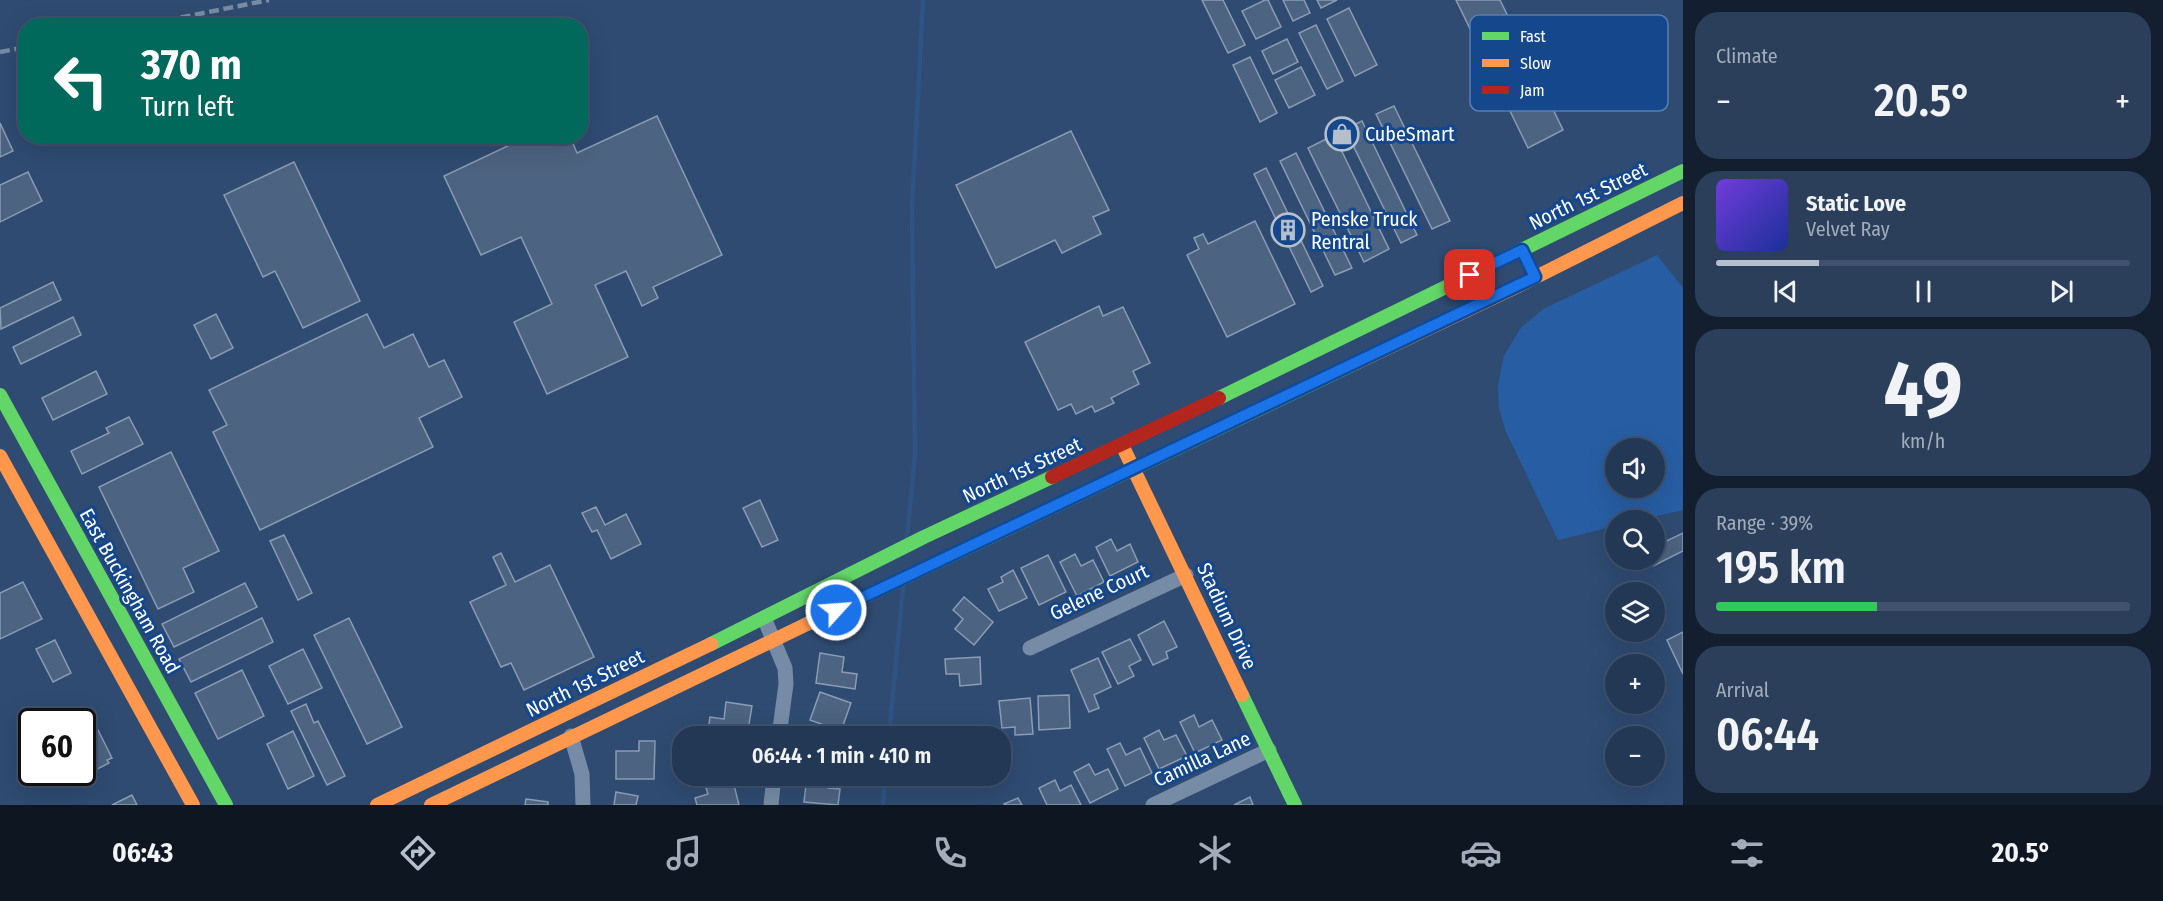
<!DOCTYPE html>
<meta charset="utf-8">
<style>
body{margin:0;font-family:"Fira Sans Condensed",sans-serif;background:#2b3f5b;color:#f1f3f6;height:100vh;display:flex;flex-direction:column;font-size:22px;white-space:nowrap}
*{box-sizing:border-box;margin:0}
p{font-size:20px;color:#a3acb9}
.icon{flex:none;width:33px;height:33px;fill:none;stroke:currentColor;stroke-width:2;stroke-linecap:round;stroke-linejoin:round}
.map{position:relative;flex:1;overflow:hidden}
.side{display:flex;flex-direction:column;gap:12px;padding:12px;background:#131f2f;width:480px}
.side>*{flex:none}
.hud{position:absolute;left:18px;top:18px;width:570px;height:126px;border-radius:24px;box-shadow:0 6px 24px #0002,0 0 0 2px #40526c;background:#00695c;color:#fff;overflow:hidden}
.tools{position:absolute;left:1605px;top:438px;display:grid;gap:12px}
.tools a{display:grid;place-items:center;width:60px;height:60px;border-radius:50%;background:#233855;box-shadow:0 6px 24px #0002,0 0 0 2px #40526c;font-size:30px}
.speed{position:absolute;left:18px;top:708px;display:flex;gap:12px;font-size:30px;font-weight:700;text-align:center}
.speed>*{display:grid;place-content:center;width:78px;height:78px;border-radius:50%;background:#233855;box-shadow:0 6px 24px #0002,0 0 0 2px #40526c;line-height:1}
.speed .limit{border:3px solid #111;border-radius:9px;background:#fff;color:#111}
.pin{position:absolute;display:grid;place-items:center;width:51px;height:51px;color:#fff;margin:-26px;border-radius:12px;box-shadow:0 3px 9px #0006}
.me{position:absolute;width:66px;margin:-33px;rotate:64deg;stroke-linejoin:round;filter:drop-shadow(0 0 4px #0008)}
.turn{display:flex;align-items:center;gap:21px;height:126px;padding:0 24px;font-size:27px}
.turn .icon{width:78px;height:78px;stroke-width:2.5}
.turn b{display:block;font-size:42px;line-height:51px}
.big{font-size:45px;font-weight:600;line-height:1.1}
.side .widget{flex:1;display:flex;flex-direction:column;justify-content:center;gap:9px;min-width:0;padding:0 21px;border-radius:24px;background:#2b3f5b}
.side .dial{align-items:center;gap:0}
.dial b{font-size:78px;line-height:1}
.song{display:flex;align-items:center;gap:18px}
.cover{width:72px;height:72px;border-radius:9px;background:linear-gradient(135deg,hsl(260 70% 55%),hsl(230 70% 35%))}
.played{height:6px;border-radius:3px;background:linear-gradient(90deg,#b6c0cd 25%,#40526c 25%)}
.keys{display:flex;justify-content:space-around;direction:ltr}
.heat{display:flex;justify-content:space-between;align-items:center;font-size:33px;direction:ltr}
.charge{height:9px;border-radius:4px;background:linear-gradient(90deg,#34c759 39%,#40526c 0)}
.trip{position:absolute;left:672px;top:726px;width:339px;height:60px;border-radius:24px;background:#233855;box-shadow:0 6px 24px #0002,0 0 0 2px #40526c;font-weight:600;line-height:60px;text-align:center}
.dock{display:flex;height:96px;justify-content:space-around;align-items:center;background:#0e1622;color:#a3acb9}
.dock .icon{width:42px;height:42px}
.dock .selected{color:#b6c0cd}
.dock b{font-size:27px;color:#f1f3f6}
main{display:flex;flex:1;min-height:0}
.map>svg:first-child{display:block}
</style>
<main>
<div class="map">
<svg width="1683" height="805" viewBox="0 0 1683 805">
<rect width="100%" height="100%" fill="#2f4b71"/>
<path fill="#275ea3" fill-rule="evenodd" d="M 1657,255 L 1683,288 L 1683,510 L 1640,520 L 1616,520 L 1615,526 L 1558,540 L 1506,432 L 1499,408 L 1498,385 L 1504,356 L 1520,329 L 1543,309 ZM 1616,448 L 1654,448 L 1654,488 L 1616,488 Z"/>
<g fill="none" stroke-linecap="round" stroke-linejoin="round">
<g stroke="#2e5485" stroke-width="4.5">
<path d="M 907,537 L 915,454 L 912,208 L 923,0"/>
<path d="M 889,736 L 903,587"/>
<path d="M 883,805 L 885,776"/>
</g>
</g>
<g fill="#4c6381" stroke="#8b9cb3" stroke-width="1.5">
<path d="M 1202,0 L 1223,0 L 1245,45 L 1228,53 Z"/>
<path d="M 1265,0 L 1268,0 L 1281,27 L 1256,39 L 1242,11 Z"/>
<path d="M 1283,0 L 1304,0 L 1310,13 L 1293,21 Z"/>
<path d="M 1317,0 L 1337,0 L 1321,8 Z"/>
<path d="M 1456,0 L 1500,0 L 1563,130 L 1528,148 Z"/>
<path d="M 1349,8 L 1377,65 L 1355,76 L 1327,19 Z"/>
<path d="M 1316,25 L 1343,81 L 1327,89 L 1299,33 Z"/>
<path d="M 1287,39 L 1298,62 L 1273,74 L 1262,51 Z"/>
<path d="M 1250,57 L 1277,113 L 1260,122 L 1233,65 Z"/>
<path d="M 1301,67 L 1315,95 L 1289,108 L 1275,80 Z"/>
<path d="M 1394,106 L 1450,221 L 1432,229 L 1376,114 Z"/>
<path d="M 657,116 L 722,255 L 653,287 L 658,298 L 642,306 L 626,271 L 595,285 L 628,357 L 547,394 L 514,322 L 552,304 L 521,237 L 481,255 L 444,176 L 529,136 L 570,136 L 577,153 Z"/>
<path d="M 1362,121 L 1417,235 L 1401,243 L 1345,129 Z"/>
<path d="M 0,123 L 13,151 L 0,157 Z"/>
<path d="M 1071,131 L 1109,210 L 1093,217 L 1101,234 L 1062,253 L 1055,240 L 996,268 L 956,185 Z"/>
<path d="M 1334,135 L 1389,249 L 1364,262 L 1308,148 Z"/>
<path d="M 1296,153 L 1352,268 L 1335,275 L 1280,161 Z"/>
<path d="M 294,162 L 360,301 L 303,328 L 275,271 L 263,277 L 224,195 Z"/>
<path d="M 1266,168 L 1323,286 L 1311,292 L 1254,174 Z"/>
<path d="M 28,172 L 42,201 L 0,222 L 0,185 Z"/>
<path d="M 1255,221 L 1295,304 L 1227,337 L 1187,255 L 1199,249 L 1194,238 L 1203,234 L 1208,244 Z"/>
<path d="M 53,282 L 61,300 L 1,329 L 0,308 Z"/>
<path d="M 1099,306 L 1103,316 L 1123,307 L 1150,363 L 1133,371 L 1139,384 L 1111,398 L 1114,403 L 1095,412 L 1092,406 L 1076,414 L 1071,404 L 1058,410 L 1025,342 Z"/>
<path d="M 216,314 L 233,348 L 211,359 L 194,325 Z"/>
<path d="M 367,314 L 384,348 L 413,334 L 429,367 L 444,360 L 462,397 L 419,418 L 433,447 L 260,530 L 213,432 L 227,425 L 209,390 Z"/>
<path d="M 73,317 L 81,335 L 21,364 L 13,347 Z"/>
<path d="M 96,371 L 107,394 L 53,420 L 42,398 Z"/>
<path d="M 129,417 L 143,444 L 82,474 L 71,451 L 109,433 L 106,428 Z"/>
<path d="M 171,452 L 219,551 L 183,568 L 194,592 L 158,609 L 99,487 Z"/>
<path d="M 760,500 L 778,540 L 762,547 L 743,508 Z"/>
<path d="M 596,507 L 605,525 L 626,514 L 641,544 L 611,559 L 597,530 L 592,532 L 582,513 Z"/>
<path d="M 1683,533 L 1683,551 L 1653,566 L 1649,560 L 1654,560 L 1654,547 Z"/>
<path d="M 284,535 L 312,593 L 298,600 L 270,541 Z"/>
<path d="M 1111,539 L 1117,551 L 1130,544 L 1138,562 L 1110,576 L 1096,547 Z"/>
<path d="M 501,553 L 515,582 L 550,565 L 594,657 L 524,690 L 511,663 L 501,667 L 470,602 L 506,585 L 493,557 Z"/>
<path d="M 1075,554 L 1081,566 L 1093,560 L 1104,582 L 1077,596 L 1060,562 Z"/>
<path d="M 1048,555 L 1066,592 L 1039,605 L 1021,568 Z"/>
<path d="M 1013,570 L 1027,598 L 999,611 L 988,589 L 1003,582 L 1001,577 Z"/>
<path d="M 23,582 L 42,619 L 0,639 L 0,593 Z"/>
<path d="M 245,583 L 257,607 L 174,647 L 162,624 Z"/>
<path d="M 964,597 L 993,622 L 974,645 L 955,629 L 963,619 L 953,610 Z"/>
<path d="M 262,618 L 273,642 L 191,682 L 179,659 Z"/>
<path d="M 349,618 L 402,727 L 367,744 L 314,635 Z"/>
<path d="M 1164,621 L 1177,647 L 1166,652 L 1168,658 L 1153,665 L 1138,635 Z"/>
<path d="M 1683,632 L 1683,674 L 1667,640 Z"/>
<path d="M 1130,639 L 1141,660 L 1129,666 L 1134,676 L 1118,684 L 1102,652 Z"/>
<path d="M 55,640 L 71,673 L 53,682 L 36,649 Z"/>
<path d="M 303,649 L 322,688 L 288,704 L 269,666 Z"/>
<path d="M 820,653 L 844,657 L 842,672 L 857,674 L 855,689 L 816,683 Z"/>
<path d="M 980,657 L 981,684 L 960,686 L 959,674 L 946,674 L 945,659 Z"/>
<path d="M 1098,658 L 1111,687 L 1094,695 L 1099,708 L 1089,712 L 1071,670 Z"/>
<path d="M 242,670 L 264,716 L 218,739 L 195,693 Z"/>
<path d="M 820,692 L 851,703 L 841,731 L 810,720 Z"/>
<path d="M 1069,695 L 1070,728 L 1039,730 L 1038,696 Z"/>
<path d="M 1030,698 L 1033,734 L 1015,735 L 1015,727 L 1002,728 L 999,701 Z"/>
<path d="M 726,702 L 752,706 L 747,736 L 708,731 L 710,717 L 724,719 Z"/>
<path d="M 306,704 L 314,723 L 318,721 L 345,776 L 327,785 L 291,711 Z"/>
<path d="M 1194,715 L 1199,727 L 1212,720 L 1222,740 L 1195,753 L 1180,722 Z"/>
<path d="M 94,722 L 112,758 L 107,760 L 109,763 L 88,774 L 87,770 L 82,772 L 82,728 Z"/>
<path d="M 1159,730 L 1164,740 L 1176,735 L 1187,756 L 1159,769 L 1144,738 Z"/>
<path d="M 293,731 L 314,776 L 288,789 L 267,744 Z"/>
<path d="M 811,732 L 835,736 L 811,736 Z"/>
<path d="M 639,741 L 655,741 L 654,779 L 616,779 L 616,751 L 639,751 Z"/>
<path d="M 1120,743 L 1126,755 L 1140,748 L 1152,773 L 1125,786 L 1107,749 Z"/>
<path d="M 1089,764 L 1095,775 L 1108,769 L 1118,789 L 1090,803 L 1074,772 Z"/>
<path d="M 60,772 L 82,772 L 64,782 Z"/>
<path d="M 807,776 L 830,776 L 828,788 L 840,789 L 838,805 L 804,802 Z"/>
<path d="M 1055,780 L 1060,791 L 1071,785 L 1081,805 L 1047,805 L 1039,788 Z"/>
<path d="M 733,781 L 739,805 L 697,805 L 695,798 L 708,794 L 706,788 Z"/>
<path d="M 616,792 L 638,796 L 636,805 L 614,805 Z"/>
<path d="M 132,795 L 137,805 L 112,805 Z"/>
<path d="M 1250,797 L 1253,805 L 1234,805 Z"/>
<path d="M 1018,798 L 1022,805 L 1005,805 L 1004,804 Z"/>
<path d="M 526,799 L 548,802 L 548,805 L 525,805 Z"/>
</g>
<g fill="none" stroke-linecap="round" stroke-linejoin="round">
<g stroke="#768ba5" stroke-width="15">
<path d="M 764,618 L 785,668 L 786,684 L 779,736"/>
<path d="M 1030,648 L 1186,575"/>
<path d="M 571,736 L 582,774 L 583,805"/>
<path d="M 771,805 L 774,776"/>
<path d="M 1153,805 L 1269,750"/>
</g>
<g stroke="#63d668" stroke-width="14">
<path d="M 0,395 L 226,805"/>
<path d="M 1219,398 L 1683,171"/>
<path d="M 807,624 L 1356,363"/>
<path d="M 711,644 L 924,537 L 1052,477"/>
<path d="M 1242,695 L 1295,805"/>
</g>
<g stroke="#ff974d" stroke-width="14">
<path d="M 1356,363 L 1514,288 L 1683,203"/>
<path d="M 1122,445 L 1242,695"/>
<path d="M 0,456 L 193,805"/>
<path d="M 377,805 L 711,644"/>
<path d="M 431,805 L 807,624"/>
</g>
<path stroke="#b3261e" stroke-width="14" d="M 1052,477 L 1219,398"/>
<g stroke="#788ca4" stroke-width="4.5" stroke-dasharray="10 4.5" stroke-linecap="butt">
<path d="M 138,26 L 269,0"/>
<path d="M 0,52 L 26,47"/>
</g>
</g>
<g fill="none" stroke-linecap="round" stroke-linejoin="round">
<defs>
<path id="route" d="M 836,610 L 1535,277 L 1522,250 L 1470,275"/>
</defs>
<use href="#route" stroke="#114b97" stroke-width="15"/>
<use href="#route" stroke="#1a73e8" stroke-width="10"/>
</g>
<defs>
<symbol id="shop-ring" viewBox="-11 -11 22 22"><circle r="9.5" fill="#14478c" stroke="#b6c0cd" stroke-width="1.5"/><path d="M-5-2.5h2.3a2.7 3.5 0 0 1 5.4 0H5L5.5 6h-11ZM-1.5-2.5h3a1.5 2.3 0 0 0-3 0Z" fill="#b6c0cd"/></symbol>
<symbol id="building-ring" viewBox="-11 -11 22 22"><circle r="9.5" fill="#14478c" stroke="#b6c0cd" stroke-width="1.5"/><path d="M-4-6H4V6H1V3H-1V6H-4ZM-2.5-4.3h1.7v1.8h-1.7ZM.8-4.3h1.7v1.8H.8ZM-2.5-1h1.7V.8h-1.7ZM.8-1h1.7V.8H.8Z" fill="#b6c0cd"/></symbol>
</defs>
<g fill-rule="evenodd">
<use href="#shop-ring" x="1323" y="115" width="38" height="38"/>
<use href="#building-ring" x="1269" y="211" width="38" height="38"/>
</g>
<g text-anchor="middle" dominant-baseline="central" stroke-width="6" stroke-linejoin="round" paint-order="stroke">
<g font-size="20" fill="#fff" stroke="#14478c" text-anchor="start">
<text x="1365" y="134">CubeSmart</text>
<text x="1311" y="219">Penske Truck<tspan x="1311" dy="23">Rentral</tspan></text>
</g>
<g font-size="20" fill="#fff" stroke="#14478c">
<text transform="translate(1588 196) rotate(-26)">North 1st Street</text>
<text transform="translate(1022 470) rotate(-25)">North 1st Street</text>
<text transform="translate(130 591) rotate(61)">East Buckingham Road</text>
<text transform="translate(1099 592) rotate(-25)">Gelene Court</text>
<text transform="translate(1227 616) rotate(65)">Stadium Drive</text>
<text transform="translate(585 683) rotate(-26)">North 1st Street</text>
<text transform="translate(1202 759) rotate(-25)">Camilla Lane</text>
</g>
</g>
<rect x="1470" y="15" width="198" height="96" rx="9" fill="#14478c" stroke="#5a7eae" stroke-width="1.5"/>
<rect x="1482" y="32" width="27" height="8" fill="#63d668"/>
<rect x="1482" y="59" width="27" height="8" fill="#ff974d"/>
<rect x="1482" y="86" width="27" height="8" fill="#b3261e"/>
<g font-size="16" fill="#fff">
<text x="1520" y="42">Fast</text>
<text x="1520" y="69">Slow</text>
<text x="1520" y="96">Jam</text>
</g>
</svg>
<div class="tools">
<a><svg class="icon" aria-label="sound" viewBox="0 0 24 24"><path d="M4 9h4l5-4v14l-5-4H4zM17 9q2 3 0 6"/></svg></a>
<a><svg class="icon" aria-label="search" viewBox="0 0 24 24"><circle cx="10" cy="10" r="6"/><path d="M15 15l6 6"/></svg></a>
<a><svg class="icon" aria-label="layers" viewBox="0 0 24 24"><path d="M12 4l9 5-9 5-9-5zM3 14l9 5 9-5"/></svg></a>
<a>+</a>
<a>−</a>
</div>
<div class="speed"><div class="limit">60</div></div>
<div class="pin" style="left:1470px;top:275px;background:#d93025"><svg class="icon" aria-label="arrive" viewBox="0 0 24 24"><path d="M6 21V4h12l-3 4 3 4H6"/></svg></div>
<svg class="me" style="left:836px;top:610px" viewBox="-20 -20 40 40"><circle r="17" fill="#1a73e8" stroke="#fff" stroke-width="3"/><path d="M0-11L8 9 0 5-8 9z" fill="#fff"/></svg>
<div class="trip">06:44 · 1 min · 410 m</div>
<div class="hud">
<div class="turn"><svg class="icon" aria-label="left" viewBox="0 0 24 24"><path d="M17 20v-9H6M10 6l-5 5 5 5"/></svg><div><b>370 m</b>Turn left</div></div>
</div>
</div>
<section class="side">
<div class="widget"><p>Climate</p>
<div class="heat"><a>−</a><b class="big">20.5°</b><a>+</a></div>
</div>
<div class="widget">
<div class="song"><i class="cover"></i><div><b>Static Love</b><p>Velvet Ray</p></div></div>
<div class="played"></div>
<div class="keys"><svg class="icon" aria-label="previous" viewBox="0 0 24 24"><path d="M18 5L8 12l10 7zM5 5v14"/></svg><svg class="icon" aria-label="pause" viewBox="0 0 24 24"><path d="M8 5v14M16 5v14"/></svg><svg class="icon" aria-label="next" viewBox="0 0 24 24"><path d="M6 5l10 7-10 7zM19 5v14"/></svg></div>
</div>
<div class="widget dial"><b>49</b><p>km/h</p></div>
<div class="widget"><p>Range · 39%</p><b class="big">195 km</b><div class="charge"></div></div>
<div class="widget"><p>Arrival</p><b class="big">06:44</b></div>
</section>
</main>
<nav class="dock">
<b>06:43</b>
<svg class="icon selected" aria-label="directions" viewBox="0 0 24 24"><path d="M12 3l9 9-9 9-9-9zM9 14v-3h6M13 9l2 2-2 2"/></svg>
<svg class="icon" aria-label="music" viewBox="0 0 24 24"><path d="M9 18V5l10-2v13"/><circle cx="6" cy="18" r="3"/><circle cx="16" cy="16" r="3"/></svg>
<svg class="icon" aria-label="phone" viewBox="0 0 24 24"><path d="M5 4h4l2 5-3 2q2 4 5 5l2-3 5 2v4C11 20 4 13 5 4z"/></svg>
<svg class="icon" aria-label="climate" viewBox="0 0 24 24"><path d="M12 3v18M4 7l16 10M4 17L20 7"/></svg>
<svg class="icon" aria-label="car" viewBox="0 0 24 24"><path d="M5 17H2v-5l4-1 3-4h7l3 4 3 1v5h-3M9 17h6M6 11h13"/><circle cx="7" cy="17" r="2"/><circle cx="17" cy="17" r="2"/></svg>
<svg class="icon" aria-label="filters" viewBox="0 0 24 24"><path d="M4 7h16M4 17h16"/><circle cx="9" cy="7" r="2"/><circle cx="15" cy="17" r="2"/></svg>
<b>20.5°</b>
</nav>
